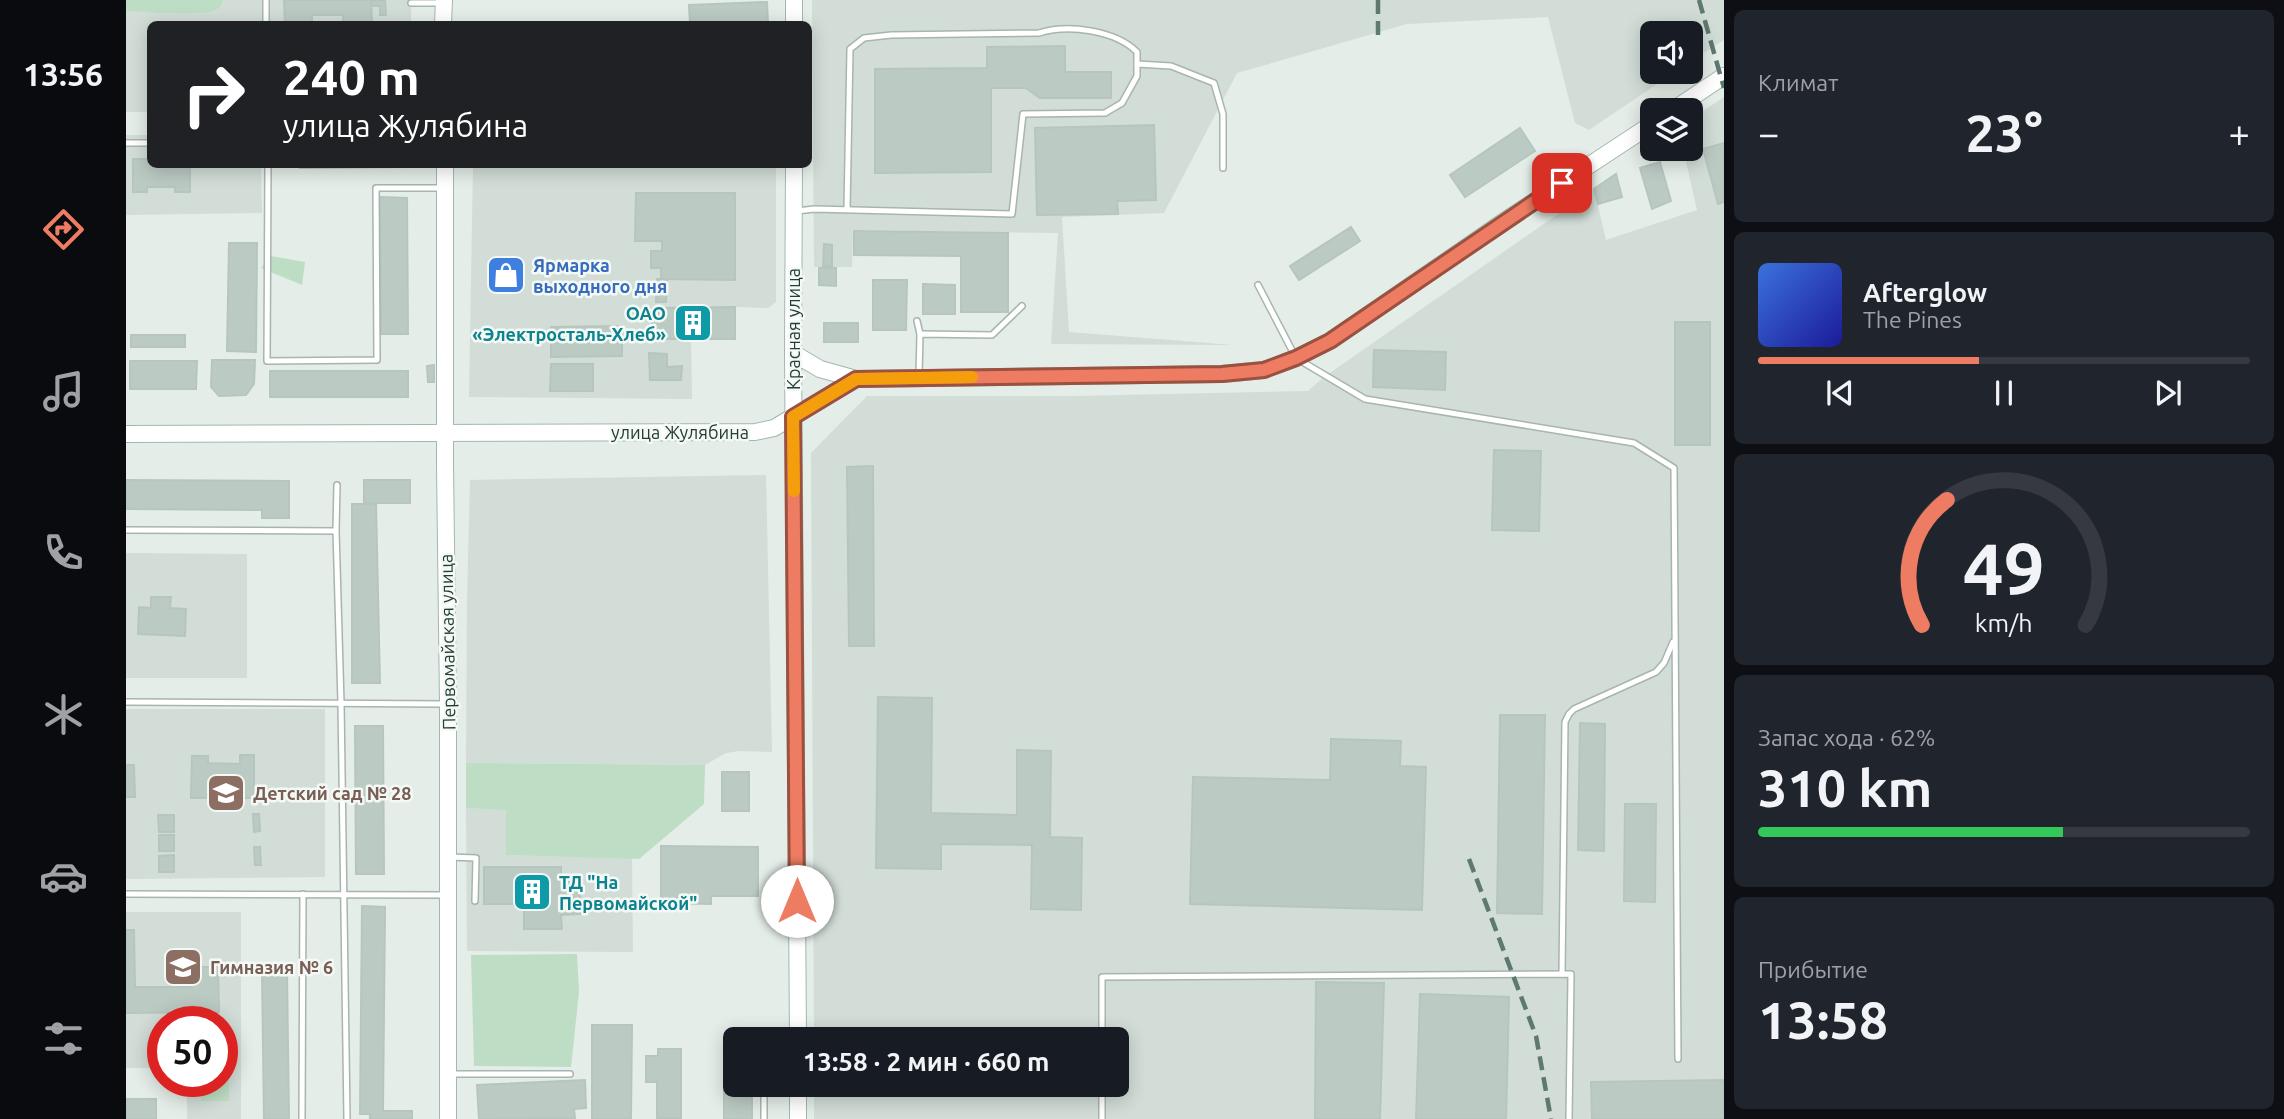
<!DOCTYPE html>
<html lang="ru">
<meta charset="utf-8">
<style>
body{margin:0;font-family:Ubuntu,sans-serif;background:#20242c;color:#f1f3f6;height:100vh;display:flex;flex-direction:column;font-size:26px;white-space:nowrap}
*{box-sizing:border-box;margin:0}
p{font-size:23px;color:#9ea1a6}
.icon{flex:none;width:38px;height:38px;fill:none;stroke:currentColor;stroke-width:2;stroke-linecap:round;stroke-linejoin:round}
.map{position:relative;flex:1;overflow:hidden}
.side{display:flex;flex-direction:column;gap:10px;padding:10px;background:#0d0f14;width:560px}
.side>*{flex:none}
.guide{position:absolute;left:21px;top:21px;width:665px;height:147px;border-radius:10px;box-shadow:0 4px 18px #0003;background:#202124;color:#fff;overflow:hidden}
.fabs{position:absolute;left:1514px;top:21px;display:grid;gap:14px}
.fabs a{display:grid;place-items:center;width:63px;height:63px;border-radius:10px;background:#171b24;box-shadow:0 4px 18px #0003;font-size:35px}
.speed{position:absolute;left:21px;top:1006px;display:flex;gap:14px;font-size:35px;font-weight:700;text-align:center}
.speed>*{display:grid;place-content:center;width:91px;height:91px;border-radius:50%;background:#171b24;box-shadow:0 4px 18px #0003;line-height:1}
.speed .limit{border:10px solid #d22;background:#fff;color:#111}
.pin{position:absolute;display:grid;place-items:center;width:60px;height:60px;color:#fff;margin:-30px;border-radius:14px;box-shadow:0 4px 10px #0006}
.me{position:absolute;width:77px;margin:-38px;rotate:0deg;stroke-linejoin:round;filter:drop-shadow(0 0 5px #0008)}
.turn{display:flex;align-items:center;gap:24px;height:147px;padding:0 21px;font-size:32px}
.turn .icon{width:91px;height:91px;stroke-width:2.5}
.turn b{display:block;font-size:49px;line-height:60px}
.big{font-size:52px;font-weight:600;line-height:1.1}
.side .tile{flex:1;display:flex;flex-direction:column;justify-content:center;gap:10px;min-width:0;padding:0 24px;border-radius:10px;background:#20242c}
.side .dial{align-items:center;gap:0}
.dial svg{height:182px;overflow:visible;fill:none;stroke:#363941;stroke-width:7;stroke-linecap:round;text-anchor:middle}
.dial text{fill:#f1f3f6;stroke:none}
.song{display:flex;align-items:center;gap:21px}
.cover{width:84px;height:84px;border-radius:10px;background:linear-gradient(135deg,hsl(220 70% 55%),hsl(240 70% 35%))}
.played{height:7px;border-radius:4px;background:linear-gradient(90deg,#ed7c62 45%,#363941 45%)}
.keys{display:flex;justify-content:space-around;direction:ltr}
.heat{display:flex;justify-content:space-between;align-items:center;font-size:38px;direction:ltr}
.charge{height:10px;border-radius:5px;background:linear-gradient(90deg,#34c759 62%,#363941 0)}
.trip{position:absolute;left:597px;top:1027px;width:406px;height:70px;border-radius:10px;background:#171b24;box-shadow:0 4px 18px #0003;font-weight:600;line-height:70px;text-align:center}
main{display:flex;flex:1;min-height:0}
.dock{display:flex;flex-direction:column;width:126px;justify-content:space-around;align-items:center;background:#090b0e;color:#9ea1a6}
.dock .icon{width:49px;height:49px}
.dock .selected{color:#ed7c62}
.dock b{font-size:32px;color:#f1f3f6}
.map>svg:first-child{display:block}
</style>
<main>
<nav class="dock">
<b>13:56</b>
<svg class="icon selected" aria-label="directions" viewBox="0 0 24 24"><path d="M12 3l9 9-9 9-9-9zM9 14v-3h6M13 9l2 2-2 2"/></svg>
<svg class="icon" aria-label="music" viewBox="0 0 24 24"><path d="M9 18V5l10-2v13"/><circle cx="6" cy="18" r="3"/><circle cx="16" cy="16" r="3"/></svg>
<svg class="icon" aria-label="phone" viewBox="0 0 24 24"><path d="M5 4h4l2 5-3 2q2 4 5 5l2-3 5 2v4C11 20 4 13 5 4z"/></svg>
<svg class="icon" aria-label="climate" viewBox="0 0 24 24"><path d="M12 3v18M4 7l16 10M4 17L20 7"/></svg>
<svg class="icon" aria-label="car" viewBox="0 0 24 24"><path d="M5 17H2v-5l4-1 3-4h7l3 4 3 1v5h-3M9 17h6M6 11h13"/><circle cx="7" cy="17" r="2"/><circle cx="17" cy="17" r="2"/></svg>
<svg class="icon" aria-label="filters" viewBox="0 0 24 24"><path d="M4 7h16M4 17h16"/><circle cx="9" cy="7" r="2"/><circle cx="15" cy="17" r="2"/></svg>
</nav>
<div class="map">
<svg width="1598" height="1119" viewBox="0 0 1598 1119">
<rect width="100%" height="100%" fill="#e4ede8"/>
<g fill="#d2ddd7">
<path d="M 0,0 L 285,0 L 285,24 L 24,24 L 24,112 L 0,112 Z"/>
<path d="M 686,0 L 1598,0 L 1598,40 L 1565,61 L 1564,33 L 1526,33 L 1526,72 L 1549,72 L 1463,130 L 1449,123 L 1422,17 L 1281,24 L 1111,73 L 1038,213 L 936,217 L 943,332 L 1107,345 L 925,344 L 932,233 L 727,230 L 726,267 L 688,267 Z"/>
<path d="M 1598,97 L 1598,1119 L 688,1119 L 688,1085 L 990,1085 L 990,1040 L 688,1039 L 685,453 L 741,396 L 949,396 L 1182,391 L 1198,377 L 1468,189 L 1480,240 L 1571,210 L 1557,149 L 1564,149 L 1565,119 Z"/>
<path d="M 0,135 L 24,135 L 24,164 L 135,165 L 136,213 L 0,215 Z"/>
<path d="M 347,165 L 650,165 L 650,302 L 642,308 L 610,307 L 610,338 L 565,339 L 566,399 L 343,397 Z"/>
<path d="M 640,475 L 646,752 L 613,751 L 600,753 L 579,765 L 340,763 L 341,600 L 344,480 Z"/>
<path d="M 0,553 L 121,554 L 121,678 L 0,678 Z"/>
<path d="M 0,709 L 199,709 L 199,877 L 0,879 Z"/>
<path d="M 340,808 L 380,809 L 380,855 L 506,858 L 507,952 L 341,951 Z"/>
<path d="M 0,912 L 115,912 L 115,1119 L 61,1119 L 61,1082 L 96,1082 L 96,1022 L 37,1022 L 37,1068 L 0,1068 Z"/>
</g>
<g fill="#bdddc4">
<path d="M 0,0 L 97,0 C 95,5 96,6 91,9 C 79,17 20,12 3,11 L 0,11 Z"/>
<path d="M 145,256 L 179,262 L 176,285 L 135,268 Z"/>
<path d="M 340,763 L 579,765 L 578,804 L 513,859 L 380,855 L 380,810 L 340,808 Z"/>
<path d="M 451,954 L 453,992 L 445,1067 L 348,1066 L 345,955 Z"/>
<path d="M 96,1049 L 103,1049 L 103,1101 L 75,1101 L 75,1082 L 96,1082 Z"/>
</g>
<g fill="#bccac4" stroke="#b6c6bf" stroke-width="2">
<path d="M 158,0 L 245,0 L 246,24 L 217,24 L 217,15 L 186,15 L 186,24 L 159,24 Z"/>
<path d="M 259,0 L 260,15 L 254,15 L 254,6 L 245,6 L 245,1 Z"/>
<path d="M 641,2 L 642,24 L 564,24 L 563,5 Z"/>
<path d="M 939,46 L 939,72 L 985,72 L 985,98 L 914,98 L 900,88 L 865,88 L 865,172 L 749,173 L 749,69 L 861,68 L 861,47 Z"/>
<path d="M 1028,125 L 1030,200 L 991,201 L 992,214 L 911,215 L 909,128 Z"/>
<path d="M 1394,128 L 1409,151 L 1339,197 L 1324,175 Z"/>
<path d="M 1598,143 L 1598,202 L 1592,204 L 1577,149 Z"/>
<path d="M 7,159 L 24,159 L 24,164 L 64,164 L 64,192 L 49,192 L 49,187 L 21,187 L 21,192 L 7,192 Z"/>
<path d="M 1534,162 L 1545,201 L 1526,209 L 1514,168 Z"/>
<path d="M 174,164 L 281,164 L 281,167 L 174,168 Z"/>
<path d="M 1490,174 L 1496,197 L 1472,204 L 1468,189 Z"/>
<path d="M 510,193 L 609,193 L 609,280 L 535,279 L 535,268 L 525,268 L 525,251 L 536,251 L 536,241 L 509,241 Z"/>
<path d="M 254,197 L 281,198 L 282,334 L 255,334 Z"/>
<path d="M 1225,227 L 1234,241 L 1173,280 L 1164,266 Z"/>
<path d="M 728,231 L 882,233 L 882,312 L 835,312 L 835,256 L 728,255 Z"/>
<path d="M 103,243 L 131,243 L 130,352 L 101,351 Z"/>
<path d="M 698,244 L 706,245 L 706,266 L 697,266 Z"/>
<path d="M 693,268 L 710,268 L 710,286 L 693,285 Z"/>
<path d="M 531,279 L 541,279 L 540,302 L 530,302 Z"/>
<path d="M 747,280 L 781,280 L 780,330 L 747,330 Z"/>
<path d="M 797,284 L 829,285 L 829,314 L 797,314 Z"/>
<path d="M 609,307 L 609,339 L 526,339 L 526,308 Z"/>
<rect x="1549" y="322" width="35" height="123"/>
<rect x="698" y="323" width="34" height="19"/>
<path d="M 496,326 L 496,356 L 425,357 L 425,327 Z"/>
<rect x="5" y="335" width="54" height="12"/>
<path d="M 1248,350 L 1320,352 L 1319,390 L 1247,387 Z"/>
<path d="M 523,353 L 541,354 L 541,367 L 556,366 L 555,380 L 524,380 Z"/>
<path d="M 86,360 L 129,360 L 128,384 L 120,395 L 93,396 L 85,387 Z"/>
<path d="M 4,361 L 71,361 L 70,389 L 4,389 Z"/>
<path d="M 425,364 L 467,364 L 467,391 L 424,391 Z"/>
<path d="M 308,365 L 308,382 L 302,382 L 301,366 Z"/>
<rect x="144" y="371" width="138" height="26"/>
<path d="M 1368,450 L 1415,451 L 1413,531 L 1366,530 Z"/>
<path d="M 747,466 L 748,646 L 723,646 L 721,467 Z"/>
<path d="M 0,480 L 163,481 L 163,518 L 136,518 L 136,510 L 0,509 Z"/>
<rect x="238" y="480" width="46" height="23"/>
<path d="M 226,504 L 250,504 L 254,683 L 226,683 Z"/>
<path d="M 25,597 L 45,597 L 44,608 L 60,609 L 59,636 L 12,634 L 13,607 L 25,608 Z"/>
<path d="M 752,697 L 806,698 L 805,813 L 891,815 L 891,750 L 925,751 L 924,837 L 956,838 L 955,910 L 905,909 L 906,845 L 815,844 L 815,869 L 750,868 Z"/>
<path d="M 1374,715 L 1419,715 L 1416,914 L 1371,913 Z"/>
<path d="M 1454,723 L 1479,724 L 1478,851 L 1452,850 Z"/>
<path d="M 229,726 L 257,726 L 258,874 L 230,874 Z"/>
<path d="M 1205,739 L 1275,741 L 1274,766 L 1300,767 L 1296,910 L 1064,904 L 1067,777 L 1204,780 Z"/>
<path d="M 114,755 L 128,755 L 128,798 L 113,798 L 113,794 L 81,794 L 81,798 L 65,798 L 66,756 L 82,756 L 82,763 L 114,764 Z"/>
<path d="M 0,765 L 8,765 L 9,797 L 0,797 Z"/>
<rect x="596" y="772" width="27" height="39"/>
<path d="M 1499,804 L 1530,804 L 1529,902 L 1498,901 Z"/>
<path d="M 127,814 L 133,814 L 134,831 L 128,832 Z"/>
<path d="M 32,815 L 48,815 L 48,832 L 33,832 Z"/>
<rect x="33" y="835" width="15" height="16"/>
<path d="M 535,846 L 632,847 L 632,896 L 585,896 L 585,904 L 535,903 Z"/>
<path d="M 128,847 L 134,847 L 135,865 L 129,865 Z"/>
<path d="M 48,855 L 48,872 L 33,872 L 33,856 Z"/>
<path d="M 358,867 L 435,867 L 435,881 L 454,881 L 454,914 L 435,915 L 436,929 L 398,929 L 398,904 L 358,904 Z"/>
<path d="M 236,906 L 259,907 L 257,1111 L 286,1111 L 286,1119 L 244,1119 L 244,1114 L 234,1114 Z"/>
<path d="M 0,930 L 8,930 L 9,987 L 66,987 L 65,967 L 92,967 L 93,1012 L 0,1013 Z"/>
<path d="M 136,972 L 161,972 L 163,1119 L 138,1119 Z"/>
<path d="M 1190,982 L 1258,983 L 1254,1119 L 1189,1119 Z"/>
<path d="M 1294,994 L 1383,997 L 1380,1119 L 1290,1119 Z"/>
<path d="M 466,1025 L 506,1025 L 505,1119 L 466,1119 Z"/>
<path d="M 532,1049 L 555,1049 L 555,1118 L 531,1118 L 531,1082 L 520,1082 L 520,1056 L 532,1056 Z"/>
<path d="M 598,1066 L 609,1066 L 609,1085 L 626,1085 L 626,1119 L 598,1119 Z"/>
<path d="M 459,1080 L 460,1108 L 448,1109 L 449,1118 L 353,1119 L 351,1085 Z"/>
<path d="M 1598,1080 L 1598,1119 L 1466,1119 L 1465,1082 Z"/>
<rect x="0" y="1099" width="30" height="20"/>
</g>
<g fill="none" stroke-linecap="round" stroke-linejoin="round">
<defs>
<g id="lane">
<path d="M 140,0 L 140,24"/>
<path d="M 285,3 L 314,3"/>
<path d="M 1011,64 L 1045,66 L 1088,83 L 1097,114 L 1097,168"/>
<path d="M 0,143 L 24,143"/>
<path d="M 142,164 L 141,361 L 251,360 L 250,188 L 318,188"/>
<path d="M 671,211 L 688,209 L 886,214 L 897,114 L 979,113 L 996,103 L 1011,76 L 1011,52 C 989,30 942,24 913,33 L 765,35 L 738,38 L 724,49 L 721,210"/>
<path d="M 1132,285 L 1170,358 L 1239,399 L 1508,443 L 1548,468 L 1552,1059"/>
<path d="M 791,321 L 794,334"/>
<path d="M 793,375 L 794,334 L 866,335 L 896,306"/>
<path d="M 0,530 L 210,531 L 215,703 L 221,1119"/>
<path d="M 210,531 L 211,485"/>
<path d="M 0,702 L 319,704"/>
<path d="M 324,857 L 350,858 L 349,901"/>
<path d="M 0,894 L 319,895"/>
<path d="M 1436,974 L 1439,722 L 1443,714 L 1448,709 L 1530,672 L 1538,663 L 1547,642"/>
<path d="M 976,1040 L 976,977 L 1445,974 L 1443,1119"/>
<path d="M 324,1074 L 444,1074"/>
<path d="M 176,1119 L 177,894"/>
<path d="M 638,1119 L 638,1085"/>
<path d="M 976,1119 L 976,1085"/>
</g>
<g id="secondary">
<path d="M 668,0 L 668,24"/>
<path d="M 317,24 L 318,0"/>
<path d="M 1547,110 L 1598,76"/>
<path d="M 319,164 L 319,466 L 322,704 L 322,1119"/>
<path d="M 668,164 L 667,353 L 672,1040"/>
<path d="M 667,353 L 694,369 L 730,379"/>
<path d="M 0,434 L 629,432 L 648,428 L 730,379 L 1096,374 L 1138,370 L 1170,358 L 1204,341 L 1377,222 L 1526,124"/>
<path d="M 672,1119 L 672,1085"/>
</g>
</defs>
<use href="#lane" stroke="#a7b5af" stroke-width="8"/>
<use href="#secondary" stroke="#a2b8af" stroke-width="18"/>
<use href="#lane" stroke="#fff" stroke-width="5"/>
<use href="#secondary" stroke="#fff" stroke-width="16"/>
<g stroke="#5e7970" stroke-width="4.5" stroke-dasharray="14 7" stroke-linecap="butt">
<path d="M 1252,0 L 1252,35"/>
<path d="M 1573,0 L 1598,88"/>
<path d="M 1343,859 L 1410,1036 L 1425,1119"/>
</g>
</g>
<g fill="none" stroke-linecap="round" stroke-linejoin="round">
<defs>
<path id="route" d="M 671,901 L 667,417 L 730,379 L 1096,374 L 1138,370 L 1170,358 L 1204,341 L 1436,183"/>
</defs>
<use href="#route" stroke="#9a5140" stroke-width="18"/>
<use href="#route" stroke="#ed7c62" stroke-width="12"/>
<path stroke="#f59e0b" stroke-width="12" d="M 668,491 L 667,417 L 730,379 L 846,377"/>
</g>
<defs>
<symbol id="shop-square" viewBox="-11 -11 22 22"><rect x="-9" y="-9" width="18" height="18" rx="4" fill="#3f7fe0" stroke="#f4f9f6"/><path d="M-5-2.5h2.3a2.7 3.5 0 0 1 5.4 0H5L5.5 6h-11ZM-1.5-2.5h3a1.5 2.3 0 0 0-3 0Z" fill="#fff"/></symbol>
<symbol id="building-square" viewBox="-11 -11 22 22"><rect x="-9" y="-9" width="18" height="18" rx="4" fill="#0f9aa8" stroke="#f4f9f6"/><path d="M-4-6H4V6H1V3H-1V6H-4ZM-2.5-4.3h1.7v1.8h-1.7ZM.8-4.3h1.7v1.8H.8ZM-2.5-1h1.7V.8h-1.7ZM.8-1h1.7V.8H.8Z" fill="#fff"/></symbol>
<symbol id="school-square" viewBox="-11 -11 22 22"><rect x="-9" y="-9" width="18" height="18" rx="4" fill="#8d6e63" stroke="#f4f9f6"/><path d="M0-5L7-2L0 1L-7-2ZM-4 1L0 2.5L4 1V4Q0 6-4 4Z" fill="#fff"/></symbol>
</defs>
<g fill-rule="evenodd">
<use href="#shop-square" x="358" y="253" width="44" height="44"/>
<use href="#building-square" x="545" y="301" width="44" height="44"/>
<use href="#school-square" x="78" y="771" width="44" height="44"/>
<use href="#building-square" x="384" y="870" width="44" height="44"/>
<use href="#school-square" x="35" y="945" width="44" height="44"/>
</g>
<g text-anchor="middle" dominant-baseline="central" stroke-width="5" stroke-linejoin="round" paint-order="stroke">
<g font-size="18" font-weight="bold" fill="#366cbe" stroke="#f4f9f6" text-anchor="start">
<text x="407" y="265">Ярмарка<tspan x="407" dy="21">выходного дня</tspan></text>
</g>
<g font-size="18" font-weight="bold" fill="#0d838f" stroke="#f4f9f6" text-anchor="end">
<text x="540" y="313">ОАО<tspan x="540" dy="21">«Электросталь-Хлеб»</tspan></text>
<text x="433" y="882" text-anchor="start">ТД "На<tspan x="433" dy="21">Первомайской"</tspan></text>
</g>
<g font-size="18" fill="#243e35" stroke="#f4f9f6">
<text transform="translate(667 329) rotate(-90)">Красная улица</text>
<text x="554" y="432">улица Жулябина</text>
<text transform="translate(321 642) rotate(-91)">Первомайская улица</text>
</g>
<g font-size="18" font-weight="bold" fill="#785e54" stroke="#f4f9f6" text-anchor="start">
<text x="127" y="793">Детский сад № 28</text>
<text x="84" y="967">Гимназия № 6</text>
</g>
</g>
</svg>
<div class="fabs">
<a><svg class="icon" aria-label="sound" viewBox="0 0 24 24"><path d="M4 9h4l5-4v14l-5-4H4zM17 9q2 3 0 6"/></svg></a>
<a><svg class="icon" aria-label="layers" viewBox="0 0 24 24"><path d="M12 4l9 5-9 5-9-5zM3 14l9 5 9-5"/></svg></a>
</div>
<div class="speed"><div class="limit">50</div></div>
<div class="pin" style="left:1436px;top:183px;background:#d93025"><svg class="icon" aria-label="arrive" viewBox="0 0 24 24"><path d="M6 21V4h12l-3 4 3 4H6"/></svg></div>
<svg class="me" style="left:671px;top:901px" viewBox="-20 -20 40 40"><circle r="19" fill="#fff"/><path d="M0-13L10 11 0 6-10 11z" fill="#ed7c62"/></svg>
<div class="trip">13:58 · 2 мин · 660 m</div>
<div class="guide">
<div class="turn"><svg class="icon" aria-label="right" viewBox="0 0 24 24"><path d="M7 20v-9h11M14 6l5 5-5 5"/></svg><div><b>240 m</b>улица Жулябина</div></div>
</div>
</div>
<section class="side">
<div class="tile"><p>Климат</p>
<div class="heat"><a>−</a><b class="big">23°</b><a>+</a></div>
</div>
<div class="tile">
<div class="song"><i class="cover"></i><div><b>Afterglow</b><p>The Pines</p></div></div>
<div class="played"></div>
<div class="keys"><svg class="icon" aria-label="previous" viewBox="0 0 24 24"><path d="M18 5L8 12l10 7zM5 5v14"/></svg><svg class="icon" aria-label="pause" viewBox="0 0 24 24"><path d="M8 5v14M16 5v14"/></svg><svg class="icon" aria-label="next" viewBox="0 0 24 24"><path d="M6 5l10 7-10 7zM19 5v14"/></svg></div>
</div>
<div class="tile dial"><svg viewBox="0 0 100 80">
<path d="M14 69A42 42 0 1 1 86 69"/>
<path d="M14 69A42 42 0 0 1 25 14" stroke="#ed7c62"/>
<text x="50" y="56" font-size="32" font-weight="700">49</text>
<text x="50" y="72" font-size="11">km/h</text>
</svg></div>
<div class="tile"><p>Запас хода · 62%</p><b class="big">310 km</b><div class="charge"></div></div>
<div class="tile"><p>Прибытие</p><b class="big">13:58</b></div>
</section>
</main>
